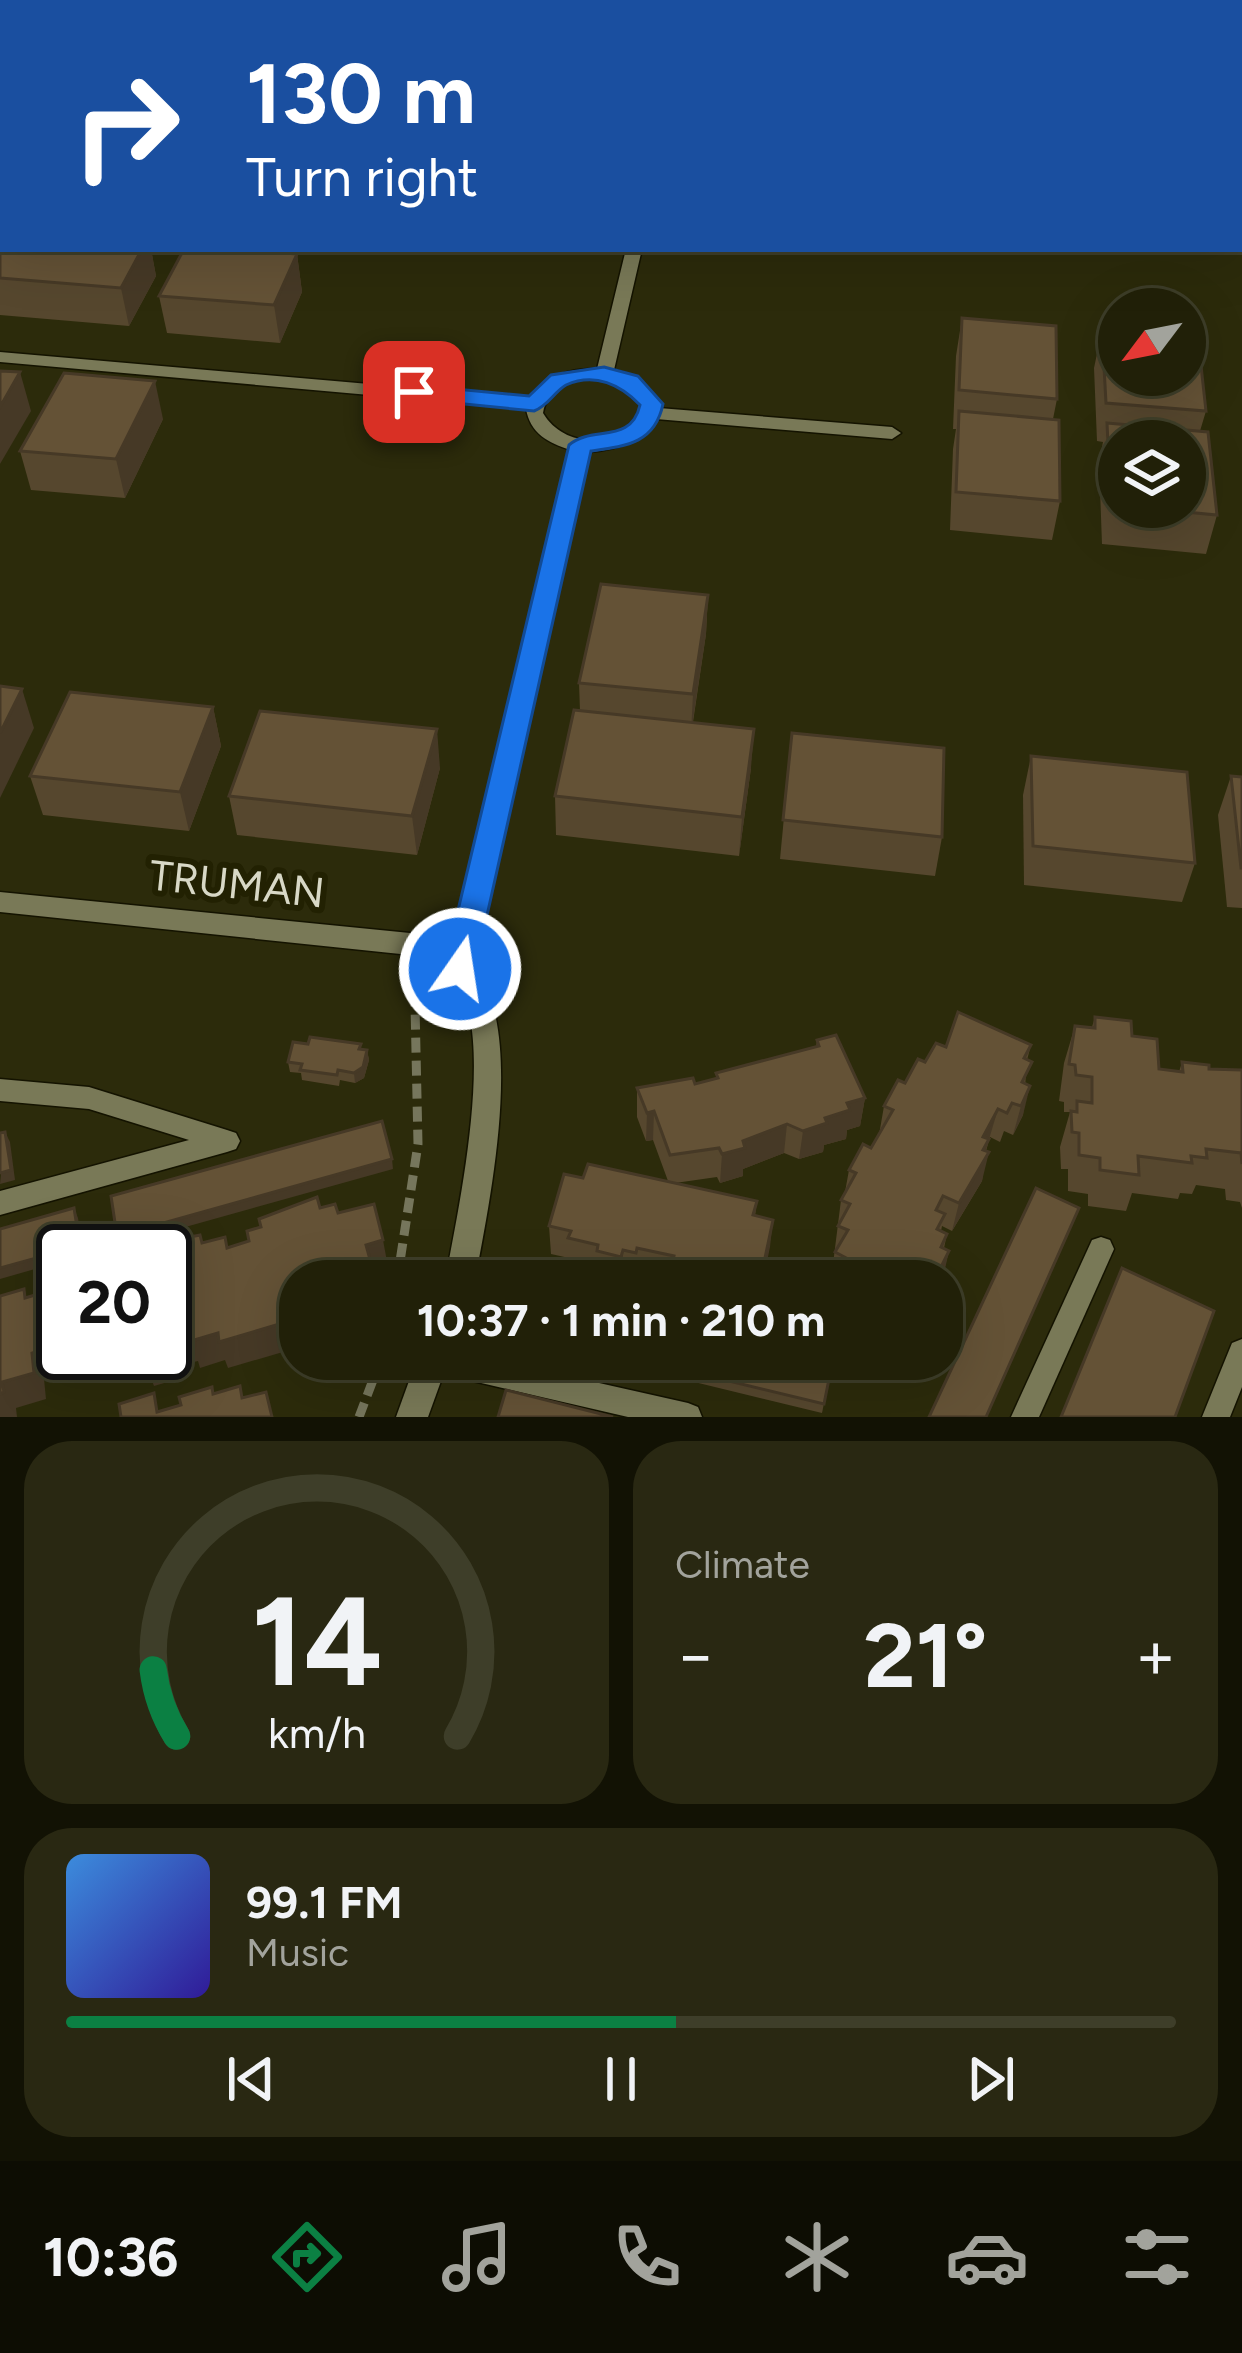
<!DOCTYPE html>
<meta charset="utf-8">
<style>
body{margin:0;font-family:Figtree,sans-serif;background:#292812;color:#f1f3f6;height:100vh;display:flex;flex-direction:column;font-size:45px;white-space:nowrap}
*{box-sizing:border-box;margin:0}
p{font-size:39px;color:#a2a39c}
.icon{flex:none;width:66px;height:66px;fill:none;stroke:currentColor;stroke-width:2;stroke-linecap:round;stroke-linejoin:round}
.map{position:relative;height:1417px;overflow:hidden}
.side{display:flex;flex-direction:column;gap:24px;padding:24px;background:#121204;flex:1}
.side>*{flex:none}
.guide{position:absolute;left:0px;top:0px;width:1242px;height:252px;box-shadow:0 12px 48px #0002,0 0 0 3px #3e3e29;background:#1a4fa0;color:#fff;overflow:hidden}
.needle{width:78px;rotate:238deg}
.controls{position:absolute;left:1098px;top:288px;display:grid;gap:24px}
.controls a{display:grid;place-items:center;width:108px;height:108px;border-radius:50%;background:#212008;box-shadow:0 12px 48px #0002,0 0 0 3px #3e3e29;font-size:60px}
.speed{position:absolute;left:36px;top:1224px;display:flex;gap:24px;font-size:60px;font-weight:700;text-align:center}
.speed>*{display:grid;place-content:center;width:156px;height:156px;border-radius:50%;background:#212008;box-shadow:0 12px 48px #0002,0 0 0 3px #3e3e29;line-height:1}
.speed .limit{border:6px solid #111;border-radius:18px;background:#fff;color:#111}
.pin{position:absolute;display:grid;place-items:center;width:102px;height:102px;color:#fff;margin:-51px;border-radius:24px;box-shadow:0 6px 18px #0006}
.me{position:absolute;width:132px;margin:-66px;rotate:13deg;stroke-linejoin:round;filter:drop-shadow(0 0 9px #0008)}
.turn{display:flex;align-items:center;gap:42px;height:252px;padding:0 48px;font-size:54px}
.turn .icon{width:156px;height:156px;stroke-width:2.5}
.turn b{display:block;font-size:84px;line-height:102px}
.big{font-size:90px;font-weight:700;line-height:1.1}
.side .widget{flex:1;display:flex;flex-direction:column;justify-content:center;gap:18px;min-width:0;padding:0 42px;border-radius:48px;background:#292812}
.side .dial{align-items:center;gap:0}
.dial svg{height:312px;overflow:visible;fill:none;stroke:#3e3e29;stroke-width:7;stroke-linecap:round;text-anchor:middle}
.dial text{fill:#f1f3f6;stroke:none}
.song{display:flex;align-items:center;gap:36px}
.cover{width:144px;height:144px;border-radius:18px;background:linear-gradient(135deg,hsl(210 70% 55%),hsl(250 70% 35%))}
.played{height:12px;border-radius:6px;background:linear-gradient(90deg,#0b8043 55%,#3e3e29 55%)}
.keys{display:flex;justify-content:space-around;direction:ltr}
.heat{display:flex;justify-content:space-between;align-items:center;font-size:66px;direction:ltr}
.side .tiles{flex:1;display:grid;gap:24px;grid-template-columns:1fr 1fr}
.widget:last-child{grid-column:span 2}
.trip{position:absolute;left:279px;top:1260px;width:684px;height:120px;border-radius:48px;background:#212008;box-shadow:0 12px 48px #0002,0 0 0 3px #3e3e29;font-weight:700;line-height:120px;text-align:center}
.menu{display:flex;height:192px;justify-content:space-around;align-items:center;background:#0d0d03;color:#a2a39c}
.menu .icon{width:84px;height:84px}
.menu .active{color:#0b8043}
.menu b{font-size:54px;color:#f1f3f6}
.map>svg:first-child{display:block}
</style>
<div class="map">
<svg width="1242" height="1417" viewBox="0 0 1242 1417">
<rect width="100%" height="100%" fill="#2c2b0b"/>
<g fill="none" stroke-linecap="round" stroke-linejoin="round">
<defs>
<g id="service">
<path d="M 626,249 L 642,249 L 614,370 C 634,374 654,388 659,408 L 892,427 L 901,433 L 892,439 L 656,419 C 640,443 616,450 589,452 L 472,969 L 468,976 L 460,979 L 452,976 L 448,969 L 571,450 C 548,443 530,433 526,409 L 0,362 L 0,352 L 529,398 C 544,376 570,368 597,369 ZM 588,378 L 612,381 L 639,397 L 642,413 C 619,448 565,450 543,413 C 547,389 566,382 588,378 Z"/>
<path d="M 0,1079 L 89,1087 L 227,1130 L 236,1133 L 240,1141 L 236,1149 L 227,1152 L 0,1215 L 0,1191 L 189,1140 L 89,1109 L 0,1101 Z"/>
<path d="M 1101,1237 L 1110,1240 L 1114,1249 L 1039,1417 L 1011,1417 L 1092,1240 Z"/>
<path d="M 1242,1339 L 1242,1387 L 1230,1417 L 1202,1417 L 1232,1343 Z"/>
<path d="M 420,1359 L 492,1359 L 688,1403 L 698,1407 L 702,1417 L 628,1417 L 434,1372 L 424,1368 Z"/>
</g>
<g id="tertiary">
<path d="M 64,0 L 80,0 L 62,3 Z"/>
<path d="M 117,0 L 133,0 L 115,3 Z"/>
<path d="M 3,91 L 3,104 L 0,105 L 0,92 Z"/>
<path d="M 0,178 L 3,178 L 0,192 Z"/>
<path d="M 0,892 L 410,933 C 434,940 459,948 475,968 C 526,1033 489,1204 475,1281 L 445,1281 C 457,1216 496,1039 457,984 C 446,969 428,961 410,955 L 0,912 Z"/>
<path d="M 417,1359 L 449,1359 L 428,1417 L 396,1417 Z"/>
</g>
<g id="primary">
<path d="M 132,0 L 195,0 L 197,3 L 134,3 Z"/>
<path d="M 625,0 L 687,0 L 689,3 L 627,3 Z"/>
<path d="M 1239,35 L 1242,36 L 1242,48 L 1239,47 Z"/>
<rect x="1239" y="66" width="3" height="12"/>
</g>
<rect id="motorway" x="1239" y="91" width="3" height="16"/>
</defs>
<use href="#service" stroke="#141300" stroke-width="3"/>
<use href="#tertiary" stroke="#141300" stroke-width="3"/>
<use href="#primary" stroke="#141300" stroke-width="3"/>
<use href="#motorway" stroke="#141300" stroke-width="3"/>
<g stroke="#76765c" stroke-width="9" stroke-dasharray="15 8" stroke-linecap="butt">
<path d="M 397,1281 L 418,1144 L 415,1005"/>
<path d="M 359,1417 L 381,1359"/>
</g>
<use href="#service" fill="#797957" fill-rule="evenodd"/>
<use href="#tertiary" fill="#797957" fill-rule="evenodd"/>
<use href="#primary" fill="#7da562" fill-rule="evenodd"/>
<use href="#motorway" fill="#7fc269" fill-rule="evenodd"/>
</g>
<g fill="#56472e" fill-rule="evenodd">
<path d="M 1239,131 L 1242,132 L 1242,212 L 1239,212 Z"/>
<path d="M 3,249 L 151,249 L 156,276 L 129,326 L 0,315 L 0,278 Z"/>
<path d="M 297,254 L 302,292 L 280,343 L 167,333 L 159,296 Z"/>
<path d="M 962,318 L 1057,399 L 1053,419 L 1060,501 L 1052,540 L 950,530 L 953,449 L 956,429 L 953,429 L 956,356 Z"/>
<path d="M 1102,330 L 1206,411 L 1200,431 L 1217,515 L 1206,554 L 1102,544 L 1099,462 L 1103,442 L 1097,441 L 1094,368 ZM 1119,441 L 1185,507 L 1119,507 Z"/>
<path d="M 163,419 L 125,498 L 31,490 L 20,451 Z"/>
<path d="M 708,595 L 706,634 L 693,722 L 751,768 L 739,856 L 556,835 L 555,796 L 580,711 L 579,683 Z"/>
<path d="M 213,707 L 221,746 L 189,831 L 43,815 L 30,776 Z"/>
<path d="M 792,733 L 942,837 L 935,876 L 780,859 Z"/>
<path d="M 1031,756 L 1195,863 L 1182,902 L 1024,885 L 1023,795 Z"/>
<path d="M 440,768 L 417,855 L 237,835 L 229,796 Z"/>
<path d="M 1231,776 L 1242,777 L 1242,908 L 1227,907 L 1218,815 Z"/>
<path d="M 1095,1017 L 1132,1036 L 1159,1069 L 1179,1072 L 1182,1062 L 1209,1069 L 1242,1070 L 1242,1208 L 1240,1202 L 1226,1200 L 1225,1189 L 1196,1185 L 1192,1194 L 1180,1193 L 1178,1199 L 1132,1193 L 1126,1211 L 1088,1206 L 1088,1194 L 1068,1191 L 1068,1169 L 1061,1169 L 1060,1147 L 1070,1112 L 1064,1112 L 1064,1102 L 1059,1101 L 1064,1063 L 1075,1026 L 1092,1027 Z"/>
<path d="M 817,1040 L 865,1098 L 860,1126 L 847,1130 L 846,1139 L 824,1145 L 823,1152 L 799,1159 L 784,1153 L 743,1169 L 743,1176 L 720,1183 L 717,1177 L 675,1183 L 757,1201 L 755,1216 L 773,1220 L 763,1281 L 662,1281 L 637,1276 L 635,1281 L 623,1278 L 622,1281 L 607,1281 L 597,1279 L 597,1272 L 569,1266 L 569,1258 L 551,1254 L 549,1226 L 583,1178 L 668,1181 L 653,1140 L 646,1141 L 637,1117 L 637,1088 L 695,1084 L 716,1078 L 716,1073 L 816,1047 Z"/>
<path d="M 1031,1045 L 1027,1060 L 1023,1115 L 1013,1135 L 1004,1131 L 1000,1142 L 990,1137 L 986,1151 L 982,1181 L 952,1231 L 942,1226 L 941,1231 L 947,1234 L 944,1248 L 949,1251 L 941,1281 L 831,1280 L 841,1200 L 845,1192 L 849,1170 L 871,1148 L 879,1135 L 884,1106 L 925,1062 L 946,1047 Z"/>
<path d="M 362,1050 L 367,1050 L 369,1060 L 364,1078 L 355,1083 L 340,1080 L 339,1086 L 302,1080 L 301,1073 L 290,1072 L 288,1062 Z"/>
<path d="M 600,1359 L 833,1359 L 822,1413 Z"/>
</g>
<g fill="#463926">
<path d="M 138,249 L 151,249 L 156,276 L 129,326 L 121,288 Z"/>
<path d="M 297,254 L 302,292 L 280,343 L 274,305 Z"/>
<path d="M 20,372 L 31,411 L 0,464 L 0,407 Z"/>
<path d="M 155,381 L 163,419 L 125,498 L 116,459 Z"/>
<path d="M 708,595 L 706,634 L 691,733 L 693,694 Z"/>
<path d="M 22,689 L 34,728 L 0,798 L 0,733 Z"/>
<path d="M 213,707 L 221,746 L 189,831 L 180,792 Z"/>
<path d="M 437,729 L 440,768 L 417,855 L 412,816 Z"/>
<path d="M 754,729 L 751,768 L 739,856 L 742,817 Z"/>
<path d="M 367,1050 L 369,1060 L 364,1078 L 355,1083 L 354,1073 Z"/>
<path d="M 1030,1086 L 1023,1115 L 1013,1135 L 1021,1106 Z"/>
<path d="M 865,1098 L 860,1126 L 847,1130 L 846,1139 L 824,1145 L 823,1152 L 799,1159 L 803,1131 L 847,1103 Z"/>
<path d="M 998,1109 L 982,1163 L 989,1152 L 982,1181 L 952,1231 L 959,1203 L 983,1137 Z"/>
<path d="M 654,1111 L 653,1140 L 646,1141 L 647,1113 Z"/>
<path d="M 787,1124 L 784,1153 L 743,1169 L 743,1176 L 720,1183 L 722,1154 L 743,1141 Z"/>
<path d="M 5,1132 L 10,1142 L 15,1180 L 0,1184 Z"/>
<path d="M 392,1159 L 393,1169 L 121,1245 L 117,1236 Z"/>
<path d="M 74,1208 L 78,1218 L 83,1251 L 63,1251 L 63,1261 L 0,1279 L 0,1268 Z"/>
<path d="M 773,1220 L 770,1247 L 763,1281 L 761,1281 Z"/>
<path d="M 383,1240 L 388,1267 L 372,1272 L 374,1281 L 361,1281 L 358,1267 L 366,1245 Z"/>
<path d="M 623,1250 L 623,1278 L 621,1281 L 621,1257 Z"/>
<path d="M 949,1251 L 943,1278 L 941,1281 L 936,1281 Z"/>
<path d="M 45,1292 L 57,1319 L 64,1373 L 44,1379 L 46,1399 L 16,1408 L 17,1417 L 0,1417 L 0,1394 L 2,1382 L 32,1353 Z"/>
<path d="M 300,1309 L 300,1338 L 298,1338 L 300,1347 L 228,1368 L 225,1360 L 200,1368 L 198,1361 L 185,1364 L 188,1376 L 154,1386 L 144,1360 L 176,1338 Z"/>
<path d="M 132,1353 L 148,1353 L 150,1357 L 135,1361 Z"/>
</g>
<g fill="#645236" stroke="#463926" stroke-width="3">
<path d="M 1239,131 L 1242,132 L 1242,174 L 1239,173 Z"/>
<path d="M 3,247 L 3,249 L 142,249 L 121,288 L 0,278 L 0,252 Z"/>
<path d="M 184,249 L 235,249 L 297,254 L 274,305 L 159,296 Z"/>
<path d="M 962,318 L 1056,326 L 1057,399 L 959,390 Z"/>
<path d="M 1102,330 L 1119,331 L 1119,375 L 1185,375 L 1185,336 L 1198,338 L 1206,411 L 1106,403 Z"/>
<path d="M 0,371 L 20,372 L 0,407 Z"/>
<path d="M 64,373 L 155,381 L 116,459 L 20,451 Z"/>
<path d="M 959,411 L 1059,420 L 1060,501 L 956,492 Z"/>
<path d="M 1107,423 L 1208,432 L 1217,515 L 1134,507 L 1185,507 L 1185,441 L 1119,441 L 1119,506 L 1111,505 Z"/>
<path d="M 601,584 L 708,595 L 693,694 L 579,683 Z"/>
<path d="M 0,686 L 22,689 L 0,733 Z"/>
<path d="M 70,692 L 213,707 L 180,792 L 30,776 Z"/>
<path d="M 574,710 L 754,729 L 742,817 L 555,796 Z"/>
<path d="M 260,711 L 437,729 L 412,816 L 229,796 Z"/>
<path d="M 792,733 L 944,748 L 942,837 L 783,820 Z"/>
<path d="M 1031,756 L 1187,772 L 1195,863 L 1033,846 Z"/>
<path d="M 1231,776 L 1242,777 L 1242,868 L 1241,868 Z"/>
<path d="M 958,1012 L 1031,1045 L 1024,1058 L 1032,1062 L 1022,1082 L 1030,1086 L 1021,1106 L 1012,1103 L 1007,1113 L 998,1109 L 983,1137 L 989,1139 L 983,1150 L 989,1152 L 959,1203 L 943,1196 L 936,1210 L 945,1214 L 937,1229 L 947,1234 L 941,1247 L 949,1251 L 938,1273 L 931,1270 L 926,1281 L 847,1281 L 844,1280 L 854,1262 L 835,1252 L 848,1230 L 838,1226 L 850,1204 L 841,1200 L 856,1173 L 849,1170 L 863,1144 L 871,1148 L 893,1110 L 884,1106 L 898,1080 L 905,1083 L 918,1059 L 925,1062 L 936,1043 L 946,1047 Z"/>
<path d="M 1095,1017 L 1131,1021 L 1132,1036 L 1157,1039 L 1159,1069 L 1183,1072 L 1182,1062 L 1209,1065 L 1209,1069 L 1242,1070 L 1242,1164 L 1241,1153 L 1206,1149 L 1207,1158 L 1191,1156 L 1192,1163 L 1138,1156 L 1139,1175 L 1100,1170 L 1100,1158 L 1079,1155 L 1079,1133 L 1072,1132 L 1071,1111 L 1077,1112 L 1077,1101 L 1092,1103 L 1092,1077 L 1076,1075 L 1075,1065 L 1069,1064 L 1075,1026 L 1095,1028 Z"/>
<path d="M 836,1035 L 865,1098 L 847,1103 L 850,1110 L 825,1118 L 827,1123 L 803,1131 L 787,1124 L 743,1141 L 745,1148 L 722,1154 L 719,1148 L 670,1155 L 654,1111 L 647,1113 L 637,1088 L 693,1078 L 695,1084 L 718,1078 L 716,1073 L 819,1046 L 817,1040 Z"/>
<path d="M 310,1037 L 361,1044 L 359,1049 L 367,1050 L 363,1067 L 354,1073 L 338,1070 L 337,1075 L 300,1070 L 302,1064 L 288,1062 L 293,1042 L 308,1044 Z"/>
<path d="M 382,1121 L 392,1159 L 117,1236 L 111,1196 Z"/>
<path d="M 5,1132 L 11,1170 L 0,1173 L 0,1133 Z"/>
<path d="M 588,1164 L 757,1201 L 753,1215 L 773,1220 L 762,1272 L 743,1268 L 741,1276 L 685,1271 L 686,1264 L 673,1261 L 674,1256 L 637,1248 L 636,1253 L 623,1250 L 621,1257 L 597,1251 L 598,1245 L 568,1238 L 571,1231 L 549,1226 L 564,1174 L 583,1178 Z"/>
<path d="M 1036,1188 L 1079,1208 L 986,1417 L 929,1417 Z"/>
<path d="M 317,1197 L 320,1208 L 335,1204 L 338,1213 L 374,1204 L 383,1240 L 366,1245 L 371,1263 L 358,1267 L 362,1281 L 300,1281 L 300,1309 L 290,1312 L 293,1320 L 219,1342 L 218,1333 L 191,1341 L 190,1334 L 176,1338 L 178,1349 L 144,1360 L 143,1353 L 165,1353 L 165,1251 L 134,1251 L 134,1248 L 200,1235 L 202,1243 L 225,1237 L 227,1248 L 249,1241 L 247,1231 L 261,1227 L 259,1219 Z"/>
<path d="M 74,1208 L 80,1246 L 0,1268 L 0,1229 Z"/>
<path d="M 1122,1268 L 1214,1311 L 1175,1417 L 1061,1417 Z"/>
<path d="M 24,1289 L 25,1298 L 45,1292 L 52,1347 L 32,1353 L 34,1373 L 2,1382 L 4,1392 L 0,1394 L 0,1296 Z"/>
<path d="M 638,1359 L 833,1359 L 824,1404 Z"/>
<path d="M 240,1386 L 242,1398 L 266,1392 L 272,1417 L 121,1417 L 119,1404 L 154,1393 L 157,1412 L 181,1405 L 179,1397 L 212,1387 L 213,1394 Z"/>
<path d="M 506,1390 L 613,1417 L 498,1417 Z"/>
</g>
<path fill="#1a73e8" stroke="#114b97" stroke-width="3" d="M 604,367 L 638,376 L 663,404 C 655,443 627,446 591,451 L 475,969 L 460,981 L 444,969 L 569,445 C 592,425 631,445 640,405 C 621,385 595,372 566,385 C 554,392 548,406 534,411 L 414,399 L 402,392 L 414,385 L 529,396 L 551,375 Z"/>
<g text-anchor="middle" dominant-baseline="central" stroke-width="12" stroke-linejoin="round" paint-order="stroke">
<g font-size="42" fill="#d8d8c6" stroke="#222102">
<text transform="translate(237 884) rotate(6)">TRUMAN</text>
</g>
</g>
</svg>
<div class="controls">
<a><svg class="needle" viewBox="-14 -14 28 28"><path d="M0-13l5 13h-10z" fill="#e53935"/><path d="M0 13l5-13h-10z" fill="#a2a39c"/></svg></a>
<a><svg class="icon" aria-label="layers" viewBox="0 0 24 24"><path d="M12 4l9 5-9 5-9-5zM3 14l9 5 9-5"/></svg></a>
</div>
<div class="speed"><div class="limit">20</div></div>
<div class="pin" style="left:414px;top:392px;background:#d93025"><svg class="icon" aria-label="arrive" viewBox="0 0 24 24"><path d="M6 21V4h12l-3 4 3 4H6"/></svg></div>
<svg class="me" style="left:460px;top:969px" viewBox="-20 -20 40 40"><circle r="17" fill="#1a73e8" stroke="#fff" stroke-width="3"/><path d="M0-11L8 9 0 5-8 9z" fill="#fff"/></svg>
<div class="trip">10:37 · 1 min · 210 m</div>
<div class="guide">
<div class="turn"><svg class="icon" aria-label="right" viewBox="0 0 24 24"><path d="M7 20v-9h11M14 6l5 5-5 5"/></svg><div><b>130 m</b>Turn right</div></div>
</div>
</div>
<section class="side">
<div class="tiles">
<div class="widget dial"><svg viewBox="0 0 100 80">
<path d="M14 69A42 42 0 1 1 86 69"/>
<path d="M14 69A42 42 0 0 1 8 52" stroke="#0b8043"/>
<text x="50" y="56" font-size="32" font-weight="700">14</text>
<text x="50" y="72" font-size="11">km/h</text>
</svg></div>
<div class="widget"><p>Climate</p>
<div class="heat"><a>−</a><b class="big">21°</b><a>+</a></div>
</div>
<div class="widget">
<div class="song"><i class="cover"></i><div><b>99.1 FM</b><p>Music</p></div></div>
<div class="played"></div>
<div class="keys"><svg class="icon" aria-label="previous" viewBox="0 0 24 24"><path d="M18 5L8 12l10 7zM5 5v14"/></svg><svg class="icon" aria-label="pause" viewBox="0 0 24 24"><path d="M8 5v14M16 5v14"/></svg><svg class="icon" aria-label="next" viewBox="0 0 24 24"><path d="M6 5l10 7-10 7zM19 5v14"/></svg></div>
</div>
</div>
</section>
<nav class="menu">
<b>10:36</b>
<svg class="icon active" aria-label="directions" viewBox="0 0 24 24"><path d="M12 3l9 9-9 9-9-9zM9 14v-3h6M13 9l2 2-2 2"/></svg>
<svg class="icon" aria-label="music" viewBox="0 0 24 24"><path d="M9 18V5l10-2v13"/><circle cx="6" cy="18" r="3"/><circle cx="16" cy="16" r="3"/></svg>
<svg class="icon" aria-label="phone" viewBox="0 0 24 24"><path d="M5 4h4l2 5-3 2q2 4 5 5l2-3 5 2v4C11 20 4 13 5 4z"/></svg>
<svg class="icon" aria-label="climate" viewBox="0 0 24 24"><path d="M12 3v18M4 7l16 10M4 17L20 7"/></svg>
<svg class="icon" aria-label="car" viewBox="0 0 24 24"><path d="M5 17H2v-5l4-1 3-4h7l3 4 3 1v5h-3M9 17h6M6 11h13"/><circle cx="7" cy="17" r="2"/><circle cx="17" cy="17" r="2"/></svg>
<svg class="icon" aria-label="filters" viewBox="0 0 24 24"><path d="M4 7h16M4 17h16"/><circle cx="9" cy="7" r="2"/><circle cx="15" cy="17" r="2"/></svg>
</nav>
